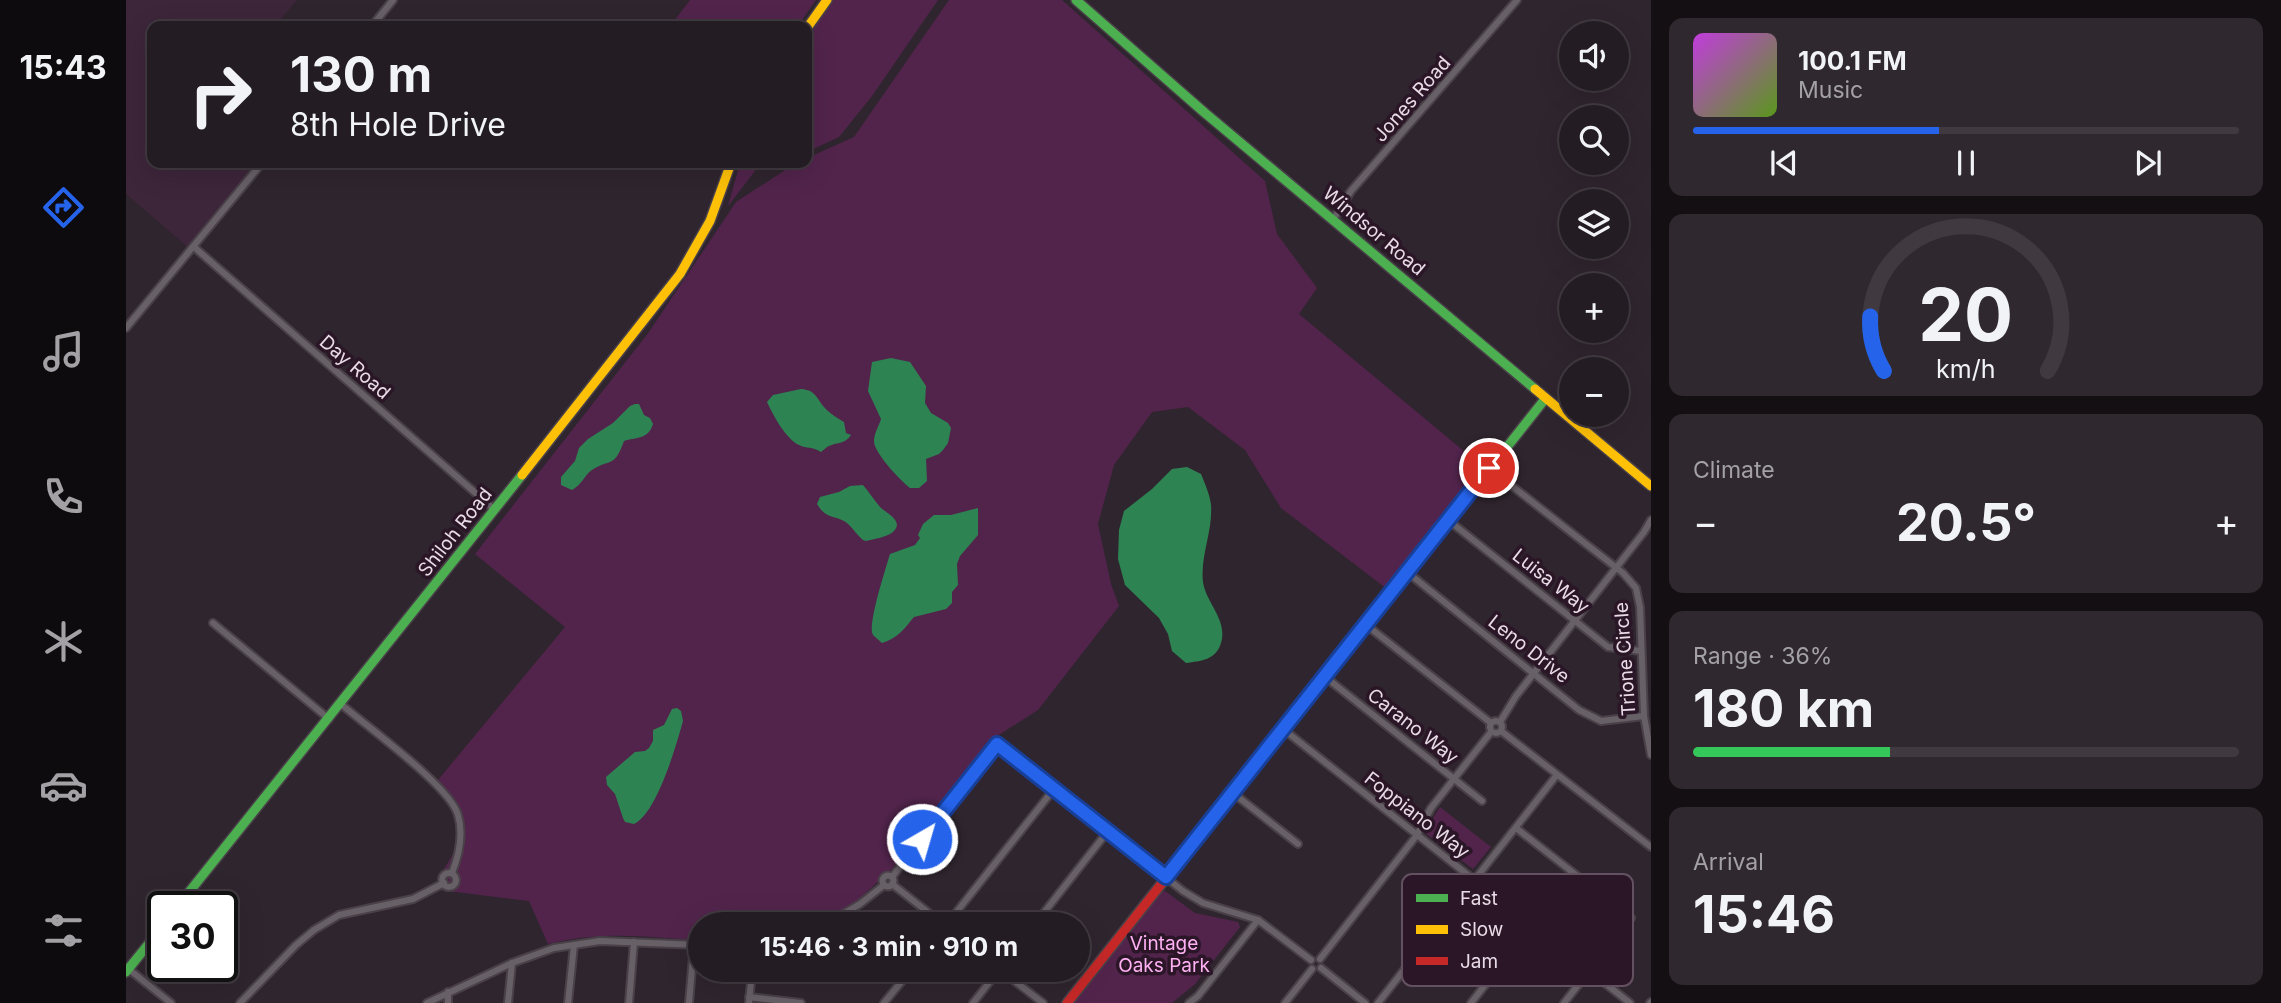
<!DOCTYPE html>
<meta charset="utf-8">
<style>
body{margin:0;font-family:Inter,sans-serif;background:#2f292f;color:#f1f3f6;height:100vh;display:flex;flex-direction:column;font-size:26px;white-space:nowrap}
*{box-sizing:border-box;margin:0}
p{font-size:23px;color:#a3a1a5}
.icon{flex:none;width:38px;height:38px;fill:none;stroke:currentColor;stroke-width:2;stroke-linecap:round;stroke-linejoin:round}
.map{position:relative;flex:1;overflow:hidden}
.sheet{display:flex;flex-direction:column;gap:18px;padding:18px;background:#130f13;width:630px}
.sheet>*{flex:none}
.top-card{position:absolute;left:21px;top:21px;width:665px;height:147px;border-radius:14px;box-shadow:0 7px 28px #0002,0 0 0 2px #403a40;background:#231c22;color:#f1f3f6;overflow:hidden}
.buttons{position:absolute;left:1433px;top:21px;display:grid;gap:14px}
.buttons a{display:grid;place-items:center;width:70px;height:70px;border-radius:50%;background:#231c22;box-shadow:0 7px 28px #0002,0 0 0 2px #403a40;font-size:35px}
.speed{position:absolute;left:21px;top:891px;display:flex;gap:14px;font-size:35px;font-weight:700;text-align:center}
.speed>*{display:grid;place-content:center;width:91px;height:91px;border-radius:50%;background:#231c22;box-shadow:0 7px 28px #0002,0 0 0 2px #403a40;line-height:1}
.speed .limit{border:4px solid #111;border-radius:10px;background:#fff;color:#111}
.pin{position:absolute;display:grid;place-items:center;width:60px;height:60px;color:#fff;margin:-30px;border:4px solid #fff;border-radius:50%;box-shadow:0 2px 7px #0007}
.me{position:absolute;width:77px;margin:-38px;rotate:38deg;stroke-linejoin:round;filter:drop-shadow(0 0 5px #0008)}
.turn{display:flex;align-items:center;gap:24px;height:147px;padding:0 28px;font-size:32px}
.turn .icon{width:91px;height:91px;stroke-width:2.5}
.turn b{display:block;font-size:49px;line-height:60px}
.big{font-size:52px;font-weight:700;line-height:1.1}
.sheet .widget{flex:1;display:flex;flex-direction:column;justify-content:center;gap:10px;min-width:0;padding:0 24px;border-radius:14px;background:#2f292f}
.sheet .dial{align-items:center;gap:0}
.dial svg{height:182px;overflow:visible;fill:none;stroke:#403a40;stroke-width:7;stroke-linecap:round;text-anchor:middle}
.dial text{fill:#f1f3f6;stroke:none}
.song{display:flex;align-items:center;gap:21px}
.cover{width:84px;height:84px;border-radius:10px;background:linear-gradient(135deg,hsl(290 70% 55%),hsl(90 70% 35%))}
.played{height:7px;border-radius:4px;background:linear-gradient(90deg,#2563eb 45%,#403a40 45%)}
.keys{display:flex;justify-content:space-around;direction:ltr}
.heat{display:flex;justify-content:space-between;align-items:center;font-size:38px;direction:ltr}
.charge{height:10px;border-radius:5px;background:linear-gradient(90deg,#34c759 36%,#403a40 0)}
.trip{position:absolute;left:562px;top:912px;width:402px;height:70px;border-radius:35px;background:#231c22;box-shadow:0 7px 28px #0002,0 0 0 2px #403a40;font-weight:700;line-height:70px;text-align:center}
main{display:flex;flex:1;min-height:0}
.dock{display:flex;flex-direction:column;width:126px;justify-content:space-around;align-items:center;background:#0e0b0e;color:#a3a1a5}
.dock .icon{width:49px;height:49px}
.dock .current{color:#2563eb}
.dock b{font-size:32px;color:#f1f3f6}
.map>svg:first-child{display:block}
</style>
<main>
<nav class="dock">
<b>15:43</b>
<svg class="icon current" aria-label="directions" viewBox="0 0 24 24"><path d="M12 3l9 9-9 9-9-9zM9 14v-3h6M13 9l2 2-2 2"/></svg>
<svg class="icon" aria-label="music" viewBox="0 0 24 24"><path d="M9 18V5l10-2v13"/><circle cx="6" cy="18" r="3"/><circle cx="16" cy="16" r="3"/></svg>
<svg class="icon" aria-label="phone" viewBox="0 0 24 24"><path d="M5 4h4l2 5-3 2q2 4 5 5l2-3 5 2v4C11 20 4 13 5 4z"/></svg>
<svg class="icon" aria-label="climate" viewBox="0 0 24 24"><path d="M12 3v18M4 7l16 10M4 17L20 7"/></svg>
<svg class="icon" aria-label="car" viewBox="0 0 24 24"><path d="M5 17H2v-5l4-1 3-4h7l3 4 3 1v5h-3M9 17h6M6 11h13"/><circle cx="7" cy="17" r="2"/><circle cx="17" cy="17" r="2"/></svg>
<svg class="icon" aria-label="filters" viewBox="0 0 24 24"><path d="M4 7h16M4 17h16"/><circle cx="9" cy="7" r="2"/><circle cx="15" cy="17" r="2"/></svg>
</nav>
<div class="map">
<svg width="1525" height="1003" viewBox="0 0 1525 1003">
<rect width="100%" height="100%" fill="#2f252e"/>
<path fill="#3d253a" d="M 0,0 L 171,0 L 149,26 L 26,26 L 26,163 L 132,163 L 63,248 L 0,194 Z"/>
<g fill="#52244c">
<path d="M 564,0 L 690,0 L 672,26 L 545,25 Z"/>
<path d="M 707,0 L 812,0 L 746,96 L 713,137 L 681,152 L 681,37 Z"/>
<path d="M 823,0 L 936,0 L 1139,181 L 1151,234 L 1191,288 L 1173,314 L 1357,467 L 1261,589 L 1155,508 L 1119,450 L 1062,407 L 1026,412 L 988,465 L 972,524 L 985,584 L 993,606 L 912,710 L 863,741 L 766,869 L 725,906 L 688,924 L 574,924 L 574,941 C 523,936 472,931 422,944 L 403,901 L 314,890 L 313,877 L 339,835 L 331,806 L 312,780 L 439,627 L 349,554 L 523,332 L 610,202 L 664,167 L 672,163 L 681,163 L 681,158 L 728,137 Z"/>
<path d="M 614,163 L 635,163 L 602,206 Z"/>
<path d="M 1314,807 L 1365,847 L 1347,869 L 1298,832 Z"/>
<path d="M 1039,891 L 1069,913 L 1112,922 L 1114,927 L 1069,984 L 1046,1003 L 945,1003 L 1033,893 Z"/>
</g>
<g fill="#2d8452">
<path d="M 765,358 L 784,362 L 800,386 L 799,403 L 805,413 L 822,423 L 825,428 L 822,443 L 817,450 L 813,454 L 800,459 L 801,481 L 793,488 L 784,488 C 774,480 748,453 748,441 C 748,433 753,426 755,419 L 742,391 L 746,362 Z"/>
<path d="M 675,389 C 689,390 690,397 698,407 C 703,413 711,418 718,422 L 720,433 L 725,435 C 719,444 712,442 703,446 C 700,447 698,450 695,452 C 686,446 681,449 673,445 C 660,439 647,415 641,402 L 647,395 Z"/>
<path d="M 509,404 L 513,404 L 518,415 L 524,418 L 527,424 C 522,440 510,437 498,441 C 488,469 484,458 466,470 C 458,475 457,484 446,490 L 435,485 L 435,477 L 449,461 L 453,448 L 462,439 L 487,423 L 504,406 Z"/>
<path d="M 1061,467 L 1075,474 C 1079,484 1084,495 1085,505 C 1087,531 1074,556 1077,582 C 1080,603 1102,620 1095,643 C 1090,660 1075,661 1060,663 L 1046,651 L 1042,634 L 1033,618 L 999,585 L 992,559 L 993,530 L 998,511 L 1026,489 L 1046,469 Z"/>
<path d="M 737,485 C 743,492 748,500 754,507 C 760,513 779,521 767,532 C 761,537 748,539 740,541 L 737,540 C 731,535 726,527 721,523 C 711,515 700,520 691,504 L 694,497 L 713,492 L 724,486 Z"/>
<path d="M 852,508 L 852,535 L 834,556 L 831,564 L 832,585 L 826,592 L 826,603 L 820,609 L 788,617 C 778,629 772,638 756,643 C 755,642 748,636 747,635 C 741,625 760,568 764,554 L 789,545 L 794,538 L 792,535 L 797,524 L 808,515 L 825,515 Z"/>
<path d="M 551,708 L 555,711 L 557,721 C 550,746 531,813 508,824 L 499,822 L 497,818 L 489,794 L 481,785 L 480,777 L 509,752 L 519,751 L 523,748 L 527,741 L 527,730 L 538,725 L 546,709 Z"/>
</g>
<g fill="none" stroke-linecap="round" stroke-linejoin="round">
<defs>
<g id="street">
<path d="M 246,26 L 267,0"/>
<path d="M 1207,220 L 1225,191 L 1391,0"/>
<path d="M 68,247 L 369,510"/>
<path d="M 0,328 L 136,163"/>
<path d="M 1363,468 L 1497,573 L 1510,588 L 1514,607 L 1518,716 L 1525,755"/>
<path d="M 1322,520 L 1482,647 L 1515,651"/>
<path d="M 1281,572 L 1453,710 L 1475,721 L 1518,716"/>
<path d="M 87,623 L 203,719"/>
<path d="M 1239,624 L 1365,723"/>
<path d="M 1198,676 L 1356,801"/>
<path d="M 215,704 C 241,727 324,786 332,815 C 338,835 333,855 326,873"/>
<circle cx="1370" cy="727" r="6"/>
<path d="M 1374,722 L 1390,696 L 1518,532 L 1525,520"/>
<path d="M 1157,729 L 1504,1003"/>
<path d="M 1375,731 L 1525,847"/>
<path d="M 1107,793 L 1172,844"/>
<path d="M 1390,828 L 1505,918 L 1438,1003"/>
<circle cx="323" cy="880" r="7"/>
<circle cx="762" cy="881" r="5.5"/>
<path d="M 766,877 L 871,744 L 1057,891 L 1077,903 L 1132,920 L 1185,960"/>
<path d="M 766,884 L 817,924"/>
<path d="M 700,924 L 734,904 L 758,885"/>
<path d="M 821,924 L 928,789"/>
<path d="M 909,924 L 982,831"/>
<path d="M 1194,959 L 1291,835 L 1305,808 L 1365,732"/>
<path d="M 0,967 L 45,1003"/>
<path d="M 1195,968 L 1239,1003"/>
<path d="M 874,970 L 917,1003"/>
<path d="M 623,997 L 675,1003"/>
<path d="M 114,1003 L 170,945 L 188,930 L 213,915 L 287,899 L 318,883"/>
<path d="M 301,1003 L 386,963 L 428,948 L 474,941 L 574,945"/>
<path d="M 322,1003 L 322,992"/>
<path d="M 382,1003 L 386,963"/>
<path d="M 442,1003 L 448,945"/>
<path d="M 503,1003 L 508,942"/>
<path d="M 563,1003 L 568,945"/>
<path d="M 623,1003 L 626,970"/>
<path d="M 758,1003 L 785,970"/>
<path d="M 847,1003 L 873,970"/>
<path d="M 1063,1003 L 1072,996 L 1132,920"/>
<path d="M 1159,1003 L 1186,969"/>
<path d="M 1252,1003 L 1430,776"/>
<path d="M 1345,1003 L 1406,925"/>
<path d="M 1524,1003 L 1525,1002"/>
</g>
<g id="fast">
<path d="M 950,0 L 1079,113 L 1409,389"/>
<path d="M 1301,548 L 1419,399"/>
<path d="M 52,906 L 396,475"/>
<path d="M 0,972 L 37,926"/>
</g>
<g id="slow">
<path d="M 681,28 L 701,0"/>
<path d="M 1409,389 L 1525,486"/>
<path d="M 396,475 L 554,274 L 584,221 L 605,163"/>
<path d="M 1063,849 L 1301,548"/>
</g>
<path id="jam" d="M 941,1003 L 1063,849"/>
</defs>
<use href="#street" stroke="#494048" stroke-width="10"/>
<use href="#fast" stroke="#494048" stroke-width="12"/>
<use href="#slow" stroke="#494048" stroke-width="12"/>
<use href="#jam" stroke="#494048" stroke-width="12"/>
<use href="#street" stroke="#686067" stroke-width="6"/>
<use href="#fast" stroke="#4caf50" stroke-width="9"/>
<use href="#slow" stroke="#ffc107" stroke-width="9"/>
<use href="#jam" stroke="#c62828" stroke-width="9"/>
</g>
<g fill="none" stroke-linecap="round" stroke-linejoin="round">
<defs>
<path id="route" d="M 796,839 L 871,744 L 1040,877 L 1363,468"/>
</defs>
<use href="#route" stroke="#184099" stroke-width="18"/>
<use href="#route" stroke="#2563eb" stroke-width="12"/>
</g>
<g text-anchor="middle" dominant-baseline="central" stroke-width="7" stroke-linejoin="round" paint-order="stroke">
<g font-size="19" fill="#e9dbe7" stroke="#2a1627">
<text transform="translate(1286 99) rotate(-49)">Jones Road</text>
<text transform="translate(1248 231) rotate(40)">Windsor Road</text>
<text transform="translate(229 367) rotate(41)">Day Road</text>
<text transform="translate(329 532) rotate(-52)">Shiloh Road</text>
<text transform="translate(1425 581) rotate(38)">Luisa Way</text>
<text transform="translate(1403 649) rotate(38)">Leno Drive</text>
<text transform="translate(1499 659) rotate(-94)">Trione Circle</text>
<text transform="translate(1287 726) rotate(38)">Carano Way</text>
<text transform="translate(1291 815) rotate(38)">Foppiano Way</text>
</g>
<g font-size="19" fill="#fdb0f2" stroke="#2a1627">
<text x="1038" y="943">Vintage<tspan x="1038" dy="22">Oaks Park</tspan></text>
</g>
</g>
<rect x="1276" y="874" width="231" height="112" rx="10" fill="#2a1627" stroke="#635161" stroke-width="2"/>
<rect x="1290" y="894" width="32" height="8" fill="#4caf50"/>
<rect x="1290" y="925" width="32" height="9" fill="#ffc107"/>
<rect x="1290" y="957" width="32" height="8" fill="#c62828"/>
<g font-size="19" fill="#e9dbe7">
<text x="1334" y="905">Fast</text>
<text x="1334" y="936">Slow</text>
<text x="1334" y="968">Jam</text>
</g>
</svg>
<div class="buttons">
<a><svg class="icon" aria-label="sound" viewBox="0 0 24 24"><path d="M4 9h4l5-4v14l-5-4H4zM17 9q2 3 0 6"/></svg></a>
<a><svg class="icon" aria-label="search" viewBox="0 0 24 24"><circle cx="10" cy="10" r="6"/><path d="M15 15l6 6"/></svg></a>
<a><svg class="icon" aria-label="layers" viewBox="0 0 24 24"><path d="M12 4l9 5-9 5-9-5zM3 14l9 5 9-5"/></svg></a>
<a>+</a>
<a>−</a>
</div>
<div class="speed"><div class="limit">30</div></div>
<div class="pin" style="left:1363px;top:468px;background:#d93025"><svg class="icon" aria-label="arrive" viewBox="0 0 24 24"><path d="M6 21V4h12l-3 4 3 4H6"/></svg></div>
<svg class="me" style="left:796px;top:839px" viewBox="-20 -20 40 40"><circle r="17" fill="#2563eb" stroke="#fff" stroke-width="3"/><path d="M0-11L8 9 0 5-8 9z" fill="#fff"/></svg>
<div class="trip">15:46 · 3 min · 910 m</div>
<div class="top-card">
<div class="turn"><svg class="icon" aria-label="right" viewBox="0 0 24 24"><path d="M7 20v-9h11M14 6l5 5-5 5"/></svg><div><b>130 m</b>8th Hole Drive</div></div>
</div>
</div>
<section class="sheet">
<div class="widget">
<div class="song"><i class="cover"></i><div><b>100.1 FM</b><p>Music</p></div></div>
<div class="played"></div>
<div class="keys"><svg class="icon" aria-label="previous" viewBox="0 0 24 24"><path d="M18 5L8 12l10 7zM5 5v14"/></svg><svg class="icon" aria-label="pause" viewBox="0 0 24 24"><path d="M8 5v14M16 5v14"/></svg><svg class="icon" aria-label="next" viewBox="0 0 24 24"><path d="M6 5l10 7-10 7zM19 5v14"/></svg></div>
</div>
<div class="widget dial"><svg viewBox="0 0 100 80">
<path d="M14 69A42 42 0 1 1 86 69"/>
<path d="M14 69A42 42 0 0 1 8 45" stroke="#2563eb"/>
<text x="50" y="56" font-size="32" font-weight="700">20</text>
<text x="50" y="72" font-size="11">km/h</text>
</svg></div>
<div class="widget"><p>Climate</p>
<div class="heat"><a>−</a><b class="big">20.5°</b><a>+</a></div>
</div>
<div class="widget"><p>Range · 36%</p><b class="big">180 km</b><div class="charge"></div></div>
<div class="widget"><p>Arrival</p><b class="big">15:46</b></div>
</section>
</main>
